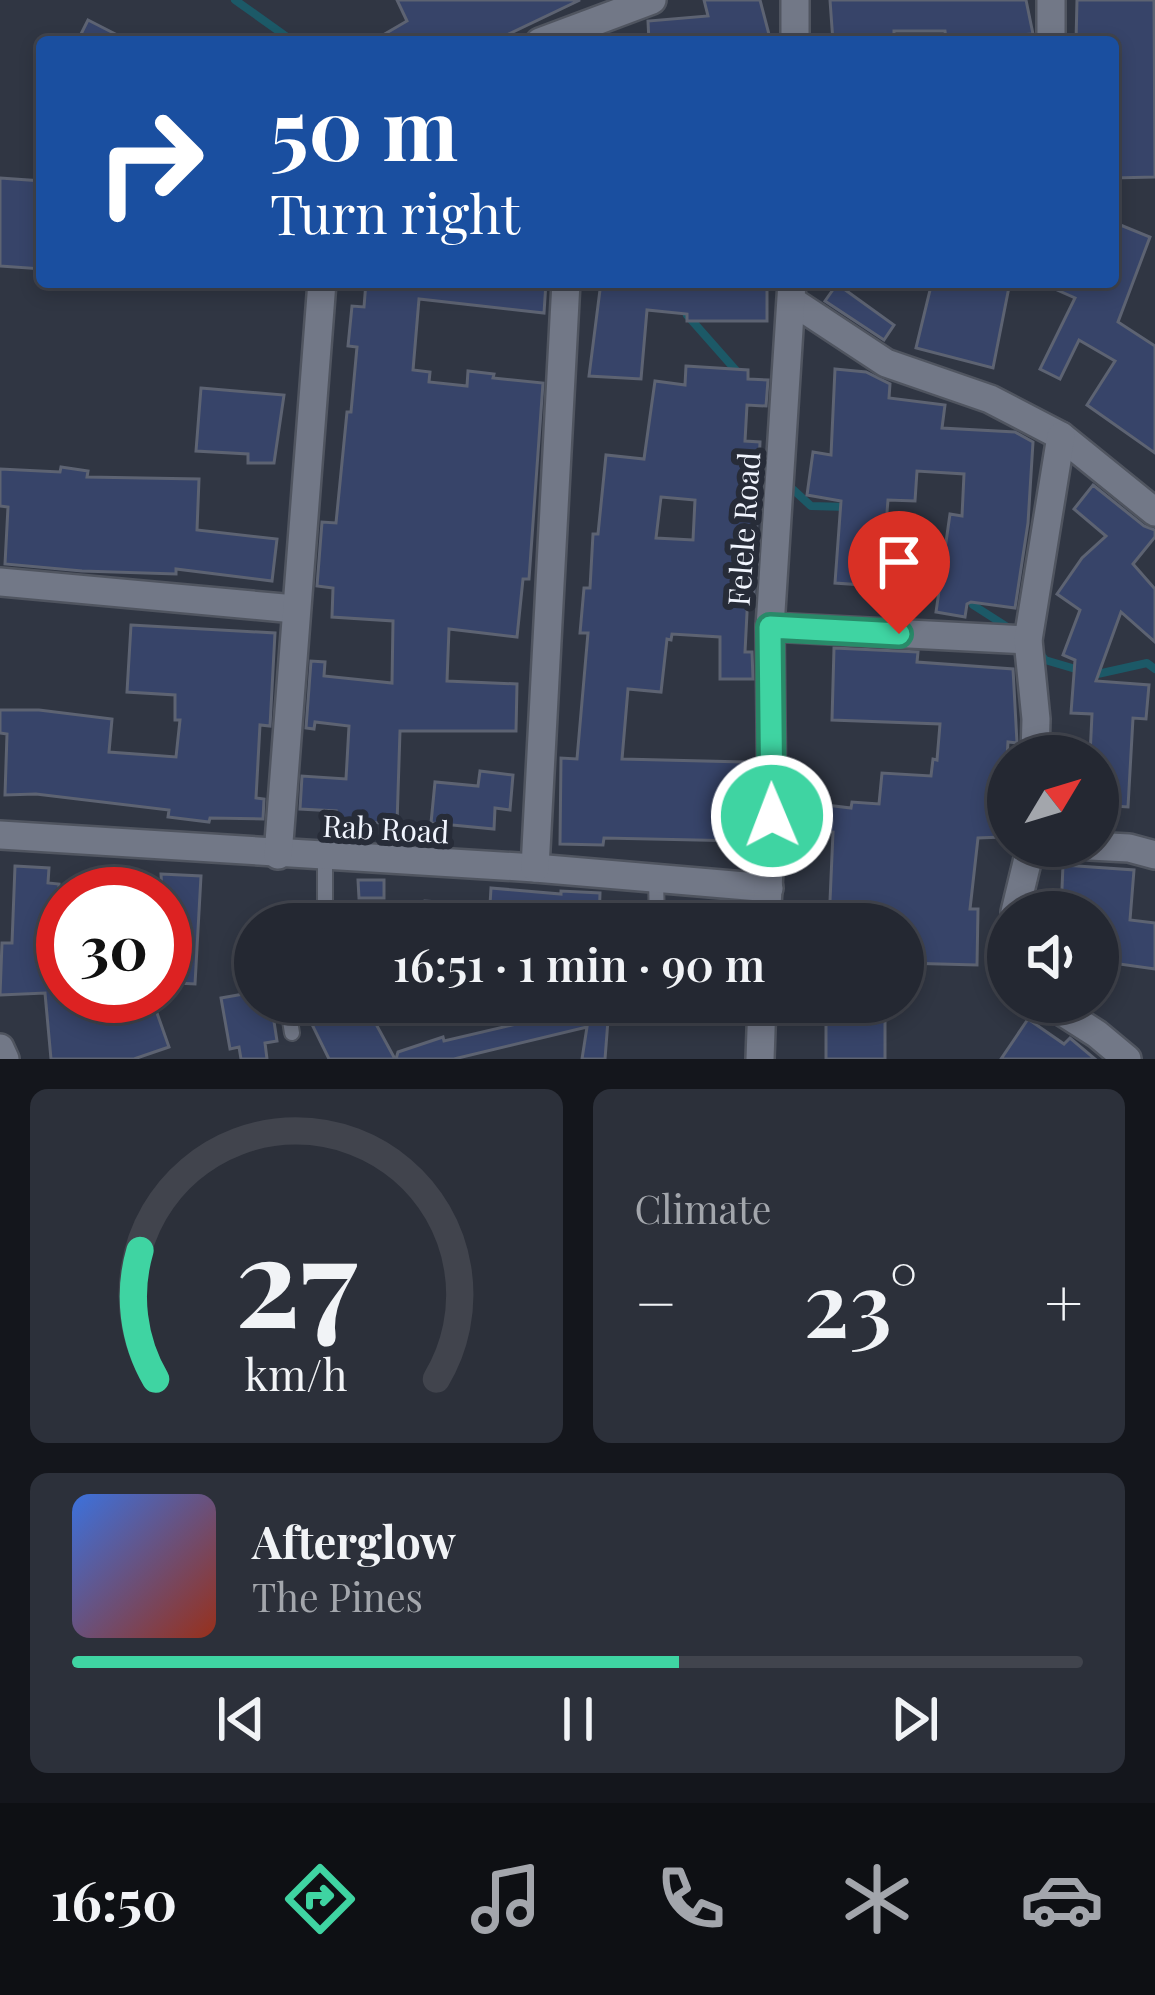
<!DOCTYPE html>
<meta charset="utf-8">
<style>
body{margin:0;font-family:"Playfair Display",serif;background:#2c303a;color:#f1f3f6;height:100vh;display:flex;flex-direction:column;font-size:45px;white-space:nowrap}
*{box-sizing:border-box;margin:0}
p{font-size:39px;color:#a3a6ac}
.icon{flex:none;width:66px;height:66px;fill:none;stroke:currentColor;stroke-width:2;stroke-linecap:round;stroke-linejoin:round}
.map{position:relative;height:1059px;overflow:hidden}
.panel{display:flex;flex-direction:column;gap:30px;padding:30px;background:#14161c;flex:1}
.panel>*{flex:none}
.banner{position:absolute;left:36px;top:36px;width:1083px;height:252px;border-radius:12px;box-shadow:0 6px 18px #0003,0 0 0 3px #41444d;background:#1a4fa0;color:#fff;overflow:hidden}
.needle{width:78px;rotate:52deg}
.tools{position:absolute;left:987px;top:735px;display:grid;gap:24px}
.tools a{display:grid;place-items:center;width:132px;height:132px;border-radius:50%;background:#242832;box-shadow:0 6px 18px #0003,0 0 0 3px #41444d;font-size:60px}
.speed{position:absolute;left:36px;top:867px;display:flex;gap:24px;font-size:60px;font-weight:700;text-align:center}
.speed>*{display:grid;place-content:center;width:156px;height:156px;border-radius:50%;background:#242832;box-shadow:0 6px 18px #0003,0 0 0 3px #41444d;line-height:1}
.speed .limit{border:18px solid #d22;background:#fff;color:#111}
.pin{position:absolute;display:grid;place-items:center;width:102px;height:102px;color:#fff;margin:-123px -51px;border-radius:50% 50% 50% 0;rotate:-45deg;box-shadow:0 0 12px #0007}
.pin .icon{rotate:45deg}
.me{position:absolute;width:132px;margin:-66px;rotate:359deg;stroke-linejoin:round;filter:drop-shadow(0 0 9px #0008)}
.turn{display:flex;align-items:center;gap:42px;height:252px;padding:0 36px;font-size:54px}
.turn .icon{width:156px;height:156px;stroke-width:2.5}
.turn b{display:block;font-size:84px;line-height:102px}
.big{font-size:90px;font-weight:600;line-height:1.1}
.panel .card{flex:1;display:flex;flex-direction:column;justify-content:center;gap:18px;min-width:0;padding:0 42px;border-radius:18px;background:#2c303a}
.panel .dial{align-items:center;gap:0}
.dial svg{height:312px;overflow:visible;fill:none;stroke:#41444d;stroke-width:7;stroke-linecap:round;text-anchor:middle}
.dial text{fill:#f1f3f6;stroke:none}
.song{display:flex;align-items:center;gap:36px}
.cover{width:144px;height:144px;border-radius:18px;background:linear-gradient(135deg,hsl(220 70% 55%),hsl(10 70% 35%))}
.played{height:12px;border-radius:6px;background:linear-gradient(90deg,#3fd4a2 60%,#41444d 60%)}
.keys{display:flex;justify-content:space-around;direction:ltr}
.heat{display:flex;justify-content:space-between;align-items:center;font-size:66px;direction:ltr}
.panel .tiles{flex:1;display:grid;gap:30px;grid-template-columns:1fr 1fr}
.card:last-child{grid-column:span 2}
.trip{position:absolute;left:234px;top:903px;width:690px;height:120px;border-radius:60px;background:#242832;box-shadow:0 6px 18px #0003,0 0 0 3px #41444d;font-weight:600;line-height:120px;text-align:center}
.menu{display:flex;height:192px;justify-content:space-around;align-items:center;background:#0e1014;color:#a3a6ac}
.menu .icon{width:84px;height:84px}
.menu .current{color:#3fd4a2}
.menu b{font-size:54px;color:#f1f3f6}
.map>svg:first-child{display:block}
</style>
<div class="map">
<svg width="1155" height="1059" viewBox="0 0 1155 1059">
<rect width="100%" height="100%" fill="#303643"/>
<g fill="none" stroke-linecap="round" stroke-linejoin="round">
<g stroke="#1c5967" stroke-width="8">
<path d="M 235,0 L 294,42"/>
<path d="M 687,315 L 740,375"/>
<path d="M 787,484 L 811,506 L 848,507"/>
<path d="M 879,518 L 926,535 L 950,555"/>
<path d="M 973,597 L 973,605 L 1009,628"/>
<path d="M 1039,652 L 1045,660 L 1079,670"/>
<path d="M 1093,675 L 1147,663 L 1155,669"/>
</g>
</g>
<g fill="#374469" stroke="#5d6372" stroke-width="3" fill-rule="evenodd">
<path d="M 397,0 L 580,0 L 492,42 L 371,42 L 407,21 Z"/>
<path d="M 704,0 L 760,0 L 771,42 L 649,42 L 648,21 L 708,16 Z"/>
<path d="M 830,0 L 1026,0 L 1033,34 L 946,40 L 945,31 L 894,31 L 894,39 L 833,42 Z"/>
<path d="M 1077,0 L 1154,0 L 1155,177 L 1113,178 L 1113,42 L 1076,42 Z"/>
<path d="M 88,20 L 131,42 L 77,42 Z"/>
<path d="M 0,178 L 42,181 L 42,269 L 0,266 Z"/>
<path d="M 1113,222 L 1150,237 L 1118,322 L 1155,346 L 1155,453 L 1087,405 L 1115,361 L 1079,340 L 1060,379 L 1040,369 L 1075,298 L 1039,282 L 1113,282 Z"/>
<path d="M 366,282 L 546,282 L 544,313 L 419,299 L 413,370 L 430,372 L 429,382 L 467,386 L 468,371 L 494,374 L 493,378 L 543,383 L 529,579 L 523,579 L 517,637 L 449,629 L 447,681 L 517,684 L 516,731 L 400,731 L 397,824 L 335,820 L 336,811 L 300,809 L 302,776 L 346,779 L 349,726 L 315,722 L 314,729 L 306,728 L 311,661 L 325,662 L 324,676 L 392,683 L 393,621 L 332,617 L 333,588 L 317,586 L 322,522 L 336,523 L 347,412 L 351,412 L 357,347 L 348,346 L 352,306 L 364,307 Z"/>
<path d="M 601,282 L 686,282 L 686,289 L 767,289 L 767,321 L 687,321 L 687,314 L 647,310 L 641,379 L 589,376 Z"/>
<path d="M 932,282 L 970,288 L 971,282 L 1009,287 L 993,368 L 916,348 Z"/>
<path d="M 837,284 L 894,325 L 884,340 L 825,301 Z"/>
<path d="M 686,366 L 748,370 L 748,379 L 768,380 L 766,406 L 747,405 L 745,441 L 760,442 L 754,594 L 748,593 L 745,652 L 752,652 L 753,679 L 720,679 L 720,637 L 672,634 L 671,640 L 667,639 L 661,692 L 628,689 L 622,759 L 744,762 L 742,841 L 604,838 L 603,845 L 560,844 L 561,758 L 577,759 L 588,633 L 580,633 L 584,588 L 590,588 L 593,534 L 598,534 L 606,455 L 644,459 L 655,381 L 685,385 ZM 661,497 L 695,500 L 693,540 L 656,538 Z"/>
<path d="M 835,369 L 866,372 L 890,384 L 889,398 L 945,405 L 942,428 L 1015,432 L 1033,442 L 1028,523 L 1015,608 L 971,602 L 967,604 L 965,617 L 936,612 L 950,514 L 962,516 L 964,474 L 917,471 L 915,501 L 888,500 L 885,537 L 913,539 L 909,612 L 891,611 L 892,587 L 835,583 L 841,501 L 807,495 L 813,452 L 831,455 Z"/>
<path d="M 201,388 L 284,395 L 274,463 L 248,463 L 248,454 L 196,451 Z"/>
<path d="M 61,467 L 88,471 L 87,477 L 199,479 L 197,530 L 277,539 L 272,581 L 176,569 L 176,574 L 82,571 L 5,564 L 8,507 L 0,506 L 0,469 L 60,472 Z"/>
<path d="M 1093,485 L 1144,526 L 1155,530 L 1155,537 L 1133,564 L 1155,589 L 1155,642 L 1121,612 L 1096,681 L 1149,685 L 1146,719 L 1133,718 L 1128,807 L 1098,805 L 1098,756 L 1090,756 L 1092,714 L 1071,713 L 1075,660 L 1063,655 L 1080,610 L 1057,594 L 1082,558 L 1106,536 L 1074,509 Z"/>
<path d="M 131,625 L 275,633 L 270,726 L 260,725 L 256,798 L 264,799 L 263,819 L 210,818 L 209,822 L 168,817 L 169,810 L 36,794 L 5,795 L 7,734 L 0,733 L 0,710 L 39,710 L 112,719 L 109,752 L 176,757 L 180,720 L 175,720 L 175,695 L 127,692 Z"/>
<path d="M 834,648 L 918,652 L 917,662 L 1013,669 L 1017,743 L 1008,742 L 1002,837 L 978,838 L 970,909 L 978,909 L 977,965 L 903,963 L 903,924 L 829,924 L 833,832 L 798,828 L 801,802 L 851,808 L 852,802 L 879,804 L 882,773 L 931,776 L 933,759 L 937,760 L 940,724 L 832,720 Z"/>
<path d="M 480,771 L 513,775 L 510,810 L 495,808 L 494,829 L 431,823 L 435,782 L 478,786 Z"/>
<path d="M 1063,865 L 1134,870 L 1130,920 L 1155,923 L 1155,969 L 1098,961 L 1098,912 L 1061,912 Z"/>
<path d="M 15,866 L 49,868 L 48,883 L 59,884 L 57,932 L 46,932 L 47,973 L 63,971 L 63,996 L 151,996 L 169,1047 L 134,1059 L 51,1059 L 45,993 L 0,995 L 2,943 L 12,943 Z"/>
<path d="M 161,874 L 201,876 L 195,984 L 177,983 L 179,947 L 165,946 Z"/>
<path d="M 358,880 L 384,880 L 384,898 L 359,898 Z"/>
<path d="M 491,888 L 561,894 L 561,891 L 600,893 L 599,924 L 423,924 L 425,901 L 490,905 Z"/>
<path d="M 255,992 L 255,1002 L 271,1002 L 277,1041 L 265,1043 L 267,1059 L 241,1059 L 239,1047 L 230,1049 L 221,998 Z"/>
<path d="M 301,1002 L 364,1002 L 395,1059 L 329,1059 Z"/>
<rect x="826" y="1003" width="59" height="56"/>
<path d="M 564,1004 L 609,1007 L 605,1059 L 582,1059 L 587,1027 L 454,1059 L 396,1059 L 398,1052 L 443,1037 L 444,1041 L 563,1013 Z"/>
<path d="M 1028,1019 L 1064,1044 L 1070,1038 L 1095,1059 L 1001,1059 Z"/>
</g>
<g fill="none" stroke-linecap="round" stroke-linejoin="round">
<defs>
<g id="lane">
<path d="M 656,879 L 657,924"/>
<path d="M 325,924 L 325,857"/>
<path d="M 287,1002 L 292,1033"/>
</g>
<g id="street">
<path d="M 795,0 L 795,42"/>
<path d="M 1051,0 L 1051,42"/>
<path d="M 540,42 L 652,0"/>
<path d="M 792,301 L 886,363 L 990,399 L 1061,436 L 1155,512"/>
<path d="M 0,582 L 295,609"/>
<path d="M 770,627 L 1028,640"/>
<path d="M 1035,756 L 1036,719 L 1028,640 L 1061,436"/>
<path d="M 0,835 L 535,868 L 769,888"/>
<path d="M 1090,846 L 1129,848 L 1155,855"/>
<path d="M 278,855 L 322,282"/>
<path d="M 535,868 L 566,282"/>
<path d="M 1015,912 L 1031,846"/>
<path d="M 766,924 L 772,816 L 770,627 L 792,282"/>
<path d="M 1008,937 L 1004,966 L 1008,972"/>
<path d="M 1047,1002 L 1097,1034 L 1127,1059"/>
<path d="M 0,1048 L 5,1059"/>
<path d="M 760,1059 L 762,1002"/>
</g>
</defs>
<use href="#lane" stroke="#505560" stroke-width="18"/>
<use href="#street" stroke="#505560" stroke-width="32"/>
<use href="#lane" stroke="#727887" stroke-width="14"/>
<use href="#street" stroke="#727887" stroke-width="27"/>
</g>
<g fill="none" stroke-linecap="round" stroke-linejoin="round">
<defs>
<path id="route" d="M 772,816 L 770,627 L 899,634"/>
</defs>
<use href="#route" stroke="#298a69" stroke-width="30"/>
<use href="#route" stroke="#3fd4a2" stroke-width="21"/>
</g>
<g text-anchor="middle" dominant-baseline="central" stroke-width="12" stroke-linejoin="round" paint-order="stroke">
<g font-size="30" fill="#f1f5fe" stroke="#272c38">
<text transform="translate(743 529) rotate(-86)">Felele Road</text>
<text transform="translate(386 828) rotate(3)">Rab Road</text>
</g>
</g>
</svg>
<div class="tools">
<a><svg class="needle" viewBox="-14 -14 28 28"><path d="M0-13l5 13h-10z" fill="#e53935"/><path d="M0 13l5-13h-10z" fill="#a3a6ac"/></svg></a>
<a><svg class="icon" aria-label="sound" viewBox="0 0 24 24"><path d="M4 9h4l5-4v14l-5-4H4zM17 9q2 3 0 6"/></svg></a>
</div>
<div class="speed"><div class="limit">30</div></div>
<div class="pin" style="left:899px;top:634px;background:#d93025"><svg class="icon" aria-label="arrive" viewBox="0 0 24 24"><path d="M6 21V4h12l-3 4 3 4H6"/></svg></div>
<svg class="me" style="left:772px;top:816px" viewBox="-20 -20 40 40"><circle r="17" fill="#3fd4a2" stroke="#fff" stroke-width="3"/><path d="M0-11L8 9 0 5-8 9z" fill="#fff"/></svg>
<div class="trip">16:51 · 1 min · 90 m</div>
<div class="banner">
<div class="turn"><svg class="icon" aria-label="right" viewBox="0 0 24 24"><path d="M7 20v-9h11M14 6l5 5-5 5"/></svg><div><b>50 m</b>Turn right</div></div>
</div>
</div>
<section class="panel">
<div class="tiles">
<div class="card dial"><svg viewBox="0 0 100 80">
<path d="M14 69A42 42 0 1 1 86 69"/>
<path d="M14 69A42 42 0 0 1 10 36" stroke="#3fd4a2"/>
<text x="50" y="56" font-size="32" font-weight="700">27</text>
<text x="50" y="72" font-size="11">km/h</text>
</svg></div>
<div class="card"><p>Climate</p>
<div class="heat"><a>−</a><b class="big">23°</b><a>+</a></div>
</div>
<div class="card">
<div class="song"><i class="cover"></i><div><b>Afterglow</b><p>The Pines</p></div></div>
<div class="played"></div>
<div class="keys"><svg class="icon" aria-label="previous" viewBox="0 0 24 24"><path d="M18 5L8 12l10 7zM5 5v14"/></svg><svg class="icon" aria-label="pause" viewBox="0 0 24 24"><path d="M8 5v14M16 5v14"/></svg><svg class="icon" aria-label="next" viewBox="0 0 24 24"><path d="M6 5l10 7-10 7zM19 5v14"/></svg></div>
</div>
</div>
</section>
<nav class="menu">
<b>16:50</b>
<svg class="icon current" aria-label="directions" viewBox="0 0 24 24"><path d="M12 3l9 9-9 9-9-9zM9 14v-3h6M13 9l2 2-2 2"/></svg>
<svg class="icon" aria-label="music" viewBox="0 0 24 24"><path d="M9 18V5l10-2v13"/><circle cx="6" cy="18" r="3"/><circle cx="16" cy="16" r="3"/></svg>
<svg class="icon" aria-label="phone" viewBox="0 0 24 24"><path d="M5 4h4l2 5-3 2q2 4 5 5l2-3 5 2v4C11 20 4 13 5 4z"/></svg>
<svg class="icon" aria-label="climate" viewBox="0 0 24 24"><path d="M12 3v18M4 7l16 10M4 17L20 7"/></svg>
<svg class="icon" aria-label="car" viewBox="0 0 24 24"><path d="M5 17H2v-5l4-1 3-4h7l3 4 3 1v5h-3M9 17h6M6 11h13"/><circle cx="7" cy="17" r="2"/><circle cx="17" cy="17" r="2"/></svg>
</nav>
